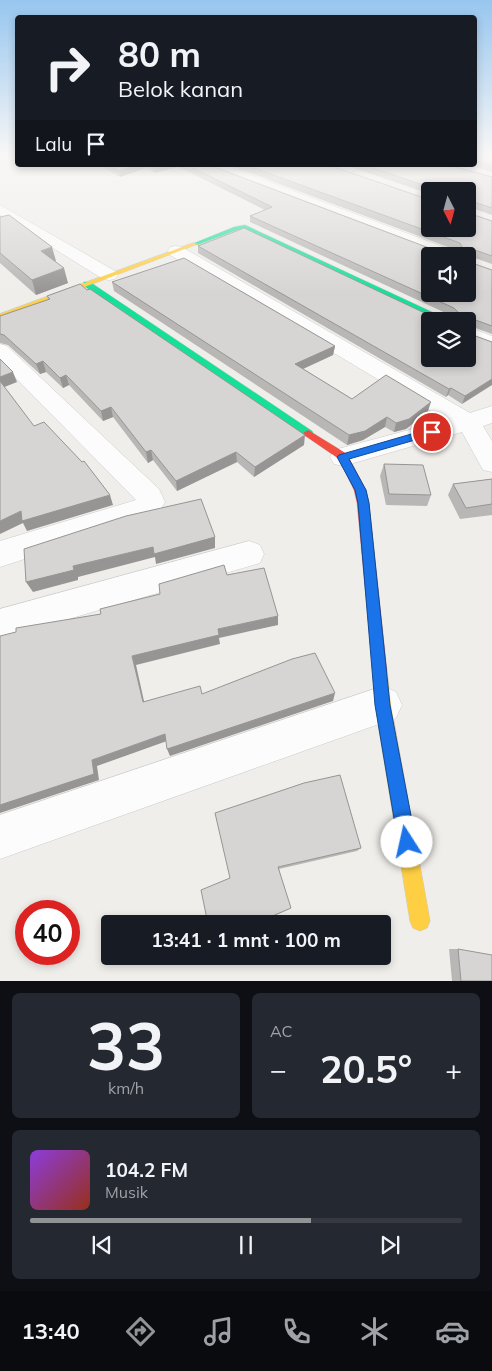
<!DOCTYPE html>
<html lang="id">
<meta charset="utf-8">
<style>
body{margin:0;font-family:Mulish,sans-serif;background:#242831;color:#f1f3f6;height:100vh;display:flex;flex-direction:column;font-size:19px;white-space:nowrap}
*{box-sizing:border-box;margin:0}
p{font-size:16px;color:#9ea1a6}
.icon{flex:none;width:28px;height:28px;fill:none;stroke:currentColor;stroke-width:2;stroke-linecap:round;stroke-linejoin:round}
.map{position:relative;height:981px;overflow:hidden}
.side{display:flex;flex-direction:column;gap:12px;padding:12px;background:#0d0f14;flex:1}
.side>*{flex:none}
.top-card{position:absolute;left:15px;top:15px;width:462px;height:152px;border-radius:5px;box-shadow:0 2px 8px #0003;background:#171b24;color:#f1f3f6;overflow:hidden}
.needle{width:32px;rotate:174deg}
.buttons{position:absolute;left:421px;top:182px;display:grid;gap:10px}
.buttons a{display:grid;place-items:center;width:55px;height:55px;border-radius:5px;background:#171b24;box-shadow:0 2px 8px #0003;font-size:25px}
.speed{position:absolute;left:15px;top:900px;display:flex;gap:10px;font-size:25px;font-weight:700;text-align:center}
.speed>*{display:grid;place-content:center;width:65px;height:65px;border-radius:50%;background:#171b24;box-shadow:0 2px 8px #0003;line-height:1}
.speed .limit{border:8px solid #d22;background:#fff;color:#111}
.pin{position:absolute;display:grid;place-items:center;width:42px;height:42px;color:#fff;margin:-21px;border:2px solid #fff;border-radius:50%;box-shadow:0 1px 5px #0007}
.me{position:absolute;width:55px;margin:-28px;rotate:350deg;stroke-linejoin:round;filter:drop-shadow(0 0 4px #0008)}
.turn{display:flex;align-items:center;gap:18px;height:105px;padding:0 20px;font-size:22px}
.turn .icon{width:65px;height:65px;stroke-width:2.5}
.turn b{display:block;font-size:35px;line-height:42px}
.then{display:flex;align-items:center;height:48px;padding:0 20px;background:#0003;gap:10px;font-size:19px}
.big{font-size:38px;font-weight:700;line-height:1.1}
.side .widget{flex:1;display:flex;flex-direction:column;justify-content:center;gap:8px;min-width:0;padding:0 18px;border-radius:8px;background:#242831}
.side .dial{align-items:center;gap:0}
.dial b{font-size:65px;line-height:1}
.song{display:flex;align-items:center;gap:15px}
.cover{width:60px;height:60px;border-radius:8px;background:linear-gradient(135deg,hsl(270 70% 55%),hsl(10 70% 35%))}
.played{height:5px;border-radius:2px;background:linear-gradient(90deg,#919496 65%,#363941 65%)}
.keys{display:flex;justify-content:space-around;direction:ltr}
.heat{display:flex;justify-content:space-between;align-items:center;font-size:28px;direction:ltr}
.side .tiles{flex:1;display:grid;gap:12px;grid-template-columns:1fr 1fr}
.widget:last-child{grid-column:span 2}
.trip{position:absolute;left:101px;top:915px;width:290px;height:50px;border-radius:5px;background:#171b24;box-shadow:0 2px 8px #0003;font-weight:700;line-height:50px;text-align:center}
.tabs{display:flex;height:80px;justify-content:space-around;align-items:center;background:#090b0e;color:#9ea1a6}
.tabs .icon{width:35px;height:35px}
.tabs .on{color:#919496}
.tabs b{font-size:22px;color:#f1f3f6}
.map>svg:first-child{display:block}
</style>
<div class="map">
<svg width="492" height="981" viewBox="0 0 492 981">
<rect width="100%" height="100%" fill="#efeeea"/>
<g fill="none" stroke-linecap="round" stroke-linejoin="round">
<defs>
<g id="street">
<path d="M 206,165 L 224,165 L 457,252 L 459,256 L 436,256 L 207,168 Z"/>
<path d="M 344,165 L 363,165 C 358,171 345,175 337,173 L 335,170 Z"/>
<path d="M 0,205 L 115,271 L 118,275 L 115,279 L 109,280 L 103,279 L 0,215 Z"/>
<path d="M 176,246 L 182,247 L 470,413 L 492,406 L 492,423 L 483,426 L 492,441 L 492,472 L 483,470 L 462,432 L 343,466 L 334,464 L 330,457 L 334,450 L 446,420 L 170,255 L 168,251 L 170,247 Z"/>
<path d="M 468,327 L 492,336 L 492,350 L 468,340 Z"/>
<path d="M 0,344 L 7,346 L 159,489 L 165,502 L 157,516 L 0,567 L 0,541 L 136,500 L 0,362 Z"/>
<path d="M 249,541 L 260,545 L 264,554 L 260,563 L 0,639 L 0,609 Z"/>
<path d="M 383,686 L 396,692 L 402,705 L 396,718 L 0,859 L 0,815 Z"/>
</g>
<g id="fast">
<path d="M 245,225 L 447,319 L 448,321 L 438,321 L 244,229 L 237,230 L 197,245 L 192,244 L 234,227 Z"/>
<path d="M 84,282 L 90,282 L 312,431 L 313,433 L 312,435 L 304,435 L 84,286 Z"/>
</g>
<g id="slow">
<path d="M 193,243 L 198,244 L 0,319 L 0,314 Z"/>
<path d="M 380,664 L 385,666 L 387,671 L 391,705 L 430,921 L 427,928 L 420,931 L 413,928 L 410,921 L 375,705 L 373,671 L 375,666 Z"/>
</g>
<path id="jam" d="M 308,430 L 347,454 L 366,490 L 369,503 L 387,671 L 385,676 L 380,678 L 375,676 L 373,671 L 357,503 L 354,490 L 339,459 L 304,435 L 303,433 Z"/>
</defs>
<use href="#street" stroke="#cbcccc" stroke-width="1"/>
<use href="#fast" stroke="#cacacb" stroke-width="1"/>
<use href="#slow" stroke="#cacacb" stroke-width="1"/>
<use href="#jam" stroke="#cacacb" stroke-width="1"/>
<use href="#street" fill="#fdfcfc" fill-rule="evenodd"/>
<use href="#fast" fill="#16e098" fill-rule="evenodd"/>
<use href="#slow" fill="#ffcf43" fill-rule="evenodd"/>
<use href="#jam" fill="#f24e42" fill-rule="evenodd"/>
</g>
<g fill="#b8b7b5">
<path d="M 475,156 L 492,156 L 492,172 L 468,165 L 475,165 Z"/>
<path d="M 99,165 L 209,165 L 437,251 L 456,250 L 229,165 L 328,165 L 430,229 L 468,191 L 430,191 L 430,194 L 345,165 L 448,165 L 492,177 L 492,215 L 469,207 L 468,213 L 492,221 L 492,264 L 469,256 L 469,262 L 492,270 L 492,334 L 470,326 L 470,334 L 492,342 L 462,404 L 448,395 L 446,397 L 198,253 L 198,246 L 431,316 L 452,316 L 250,222 L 250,216 L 265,210 L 185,170 L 177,167 L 155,173 L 146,168 L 120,177 Z"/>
<path d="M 0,217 L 56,261 L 55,262 L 68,283 L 36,295 L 0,263 Z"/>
<path d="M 112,282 L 335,346 L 333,355 L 303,369 L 352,399 L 428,411 L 406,429 L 394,432 L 385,427 L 363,440 L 347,445 L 114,291 Z"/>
<path d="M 47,296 L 304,445 L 254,477 L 237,462 L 177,491 L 153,460 L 148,463 L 113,417 L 103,421 L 69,385 L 63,388 L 46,372 L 40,374 L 8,345 L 0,343 L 0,316 L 48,300 Z"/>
<path d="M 384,464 L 431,495 L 427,506 L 386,505 L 380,476 Z"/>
<path d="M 492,479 L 492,515 L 460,519 L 448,495 L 453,484 Z"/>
<path d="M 361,848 L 357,851 L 279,869 L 289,909 L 230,878 Z"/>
<path d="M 449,949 L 458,949 L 492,981 L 452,981 Z"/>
</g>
<g fill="#969594">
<path d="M 137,165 L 145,165 L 146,168 L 120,177 L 119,171 Z"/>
<path d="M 161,165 L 177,165 L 177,167 L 155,173 L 154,167 Z"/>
<path d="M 52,247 L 56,261 L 45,265 L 41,251 Z"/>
<path d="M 64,268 L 68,283 L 36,295 L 32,280 Z"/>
<path d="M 335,346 L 333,355 L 294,373 L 295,364 Z"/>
<path d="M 43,361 L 46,372 L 40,374 L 36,364 Z"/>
<path d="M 13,372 L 17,382 L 2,388 L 0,384 L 0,377 Z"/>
<path d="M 66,375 L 69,385 L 63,388 L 60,378 Z"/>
<path d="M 492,379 L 492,385 L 462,404 L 465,396 Z"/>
<path d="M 451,388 L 448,395 L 446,397 L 449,389 Z"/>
<path d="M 431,402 L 428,411 L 406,429 L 394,432 L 396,423 Z"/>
<path d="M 111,407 L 113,417 L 103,421 L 101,411 Z"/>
<path d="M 387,417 L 385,427 L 363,440 L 347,445 L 349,435 Z"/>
<path d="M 305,435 L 304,445 L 254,477 L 255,467 Z"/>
<path d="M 151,450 L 153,460 L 148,463 L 146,452 Z"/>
<path d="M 236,452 L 237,462 L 177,491 L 176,481 Z"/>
<path d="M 110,495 L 113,505 L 27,531 L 23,523 L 0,534 L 0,521 L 21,511 Z"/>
<path d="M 215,537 L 215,548 L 156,564 L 155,557 L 78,577 L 78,580 L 33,592 L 26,582 L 73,566 L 153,547 Z"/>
<path d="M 278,616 L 278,625 L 219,638 L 220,644 L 136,665 L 146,710 L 143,702 L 132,656 L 218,629 Z"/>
<path d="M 335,693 L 333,701 L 170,756 L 167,749 Z"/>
<path d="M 165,734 L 167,741 L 97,766 L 99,780 L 0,813 L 0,805 L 92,760 Z"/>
<path d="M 291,908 L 289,909 L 256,924 L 254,924 Z"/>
</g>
<g fill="#d6d5d3" stroke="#969594" fill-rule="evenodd">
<path d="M 475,156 L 492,156 L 492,165 L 475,161 Z"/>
<path d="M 108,165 L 137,165 L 119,171 Z"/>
<path d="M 150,165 L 161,165 L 154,167 Z"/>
<path d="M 187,165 L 209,165 L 437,251 L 463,249 L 460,243 L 246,165 L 328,165 L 430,200 L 430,229 L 468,229 L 468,191 L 433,191 L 432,188 L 364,165 L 448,165 L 492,177 L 492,208 L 471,201 L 468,202 L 468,213 L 492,221 L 492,256 L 469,248 L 469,262 L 492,270 L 492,326 L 470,318 L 470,334 L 492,342 L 492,379 L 465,396 L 451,388 L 449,389 L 198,246 L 244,228 L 431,316 L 457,315 L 458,312 L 454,308 L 250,216 L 272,207 ZM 430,256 L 468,256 L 468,294 L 430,294 ZM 430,321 L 468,321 L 468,359 L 430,359 Z"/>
<path d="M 9,215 L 52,247 L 41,251 L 64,268 L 32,280 L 0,253 L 0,217 Z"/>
<path d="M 184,258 L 335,346 L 295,364 L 352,399 L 386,375 L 431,402 L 409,419 L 396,423 L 387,417 L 365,431 L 349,435 L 112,282 Z"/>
<path d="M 80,284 L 87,290 L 90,289 L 305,435 L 255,467 L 236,452 L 176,481 L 151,450 L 146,452 L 111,407 L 101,411 L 66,375 L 60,378 L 43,361 L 36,364 L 4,335 L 0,334 L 0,316 L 50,299 L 47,296 Z"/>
<path d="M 0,359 L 13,372 L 0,377 Z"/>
<path d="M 0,381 L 34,426 L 44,422 L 82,462 L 84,461 L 110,495 L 22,521 L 21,511 L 0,521 Z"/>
<path d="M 384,464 L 423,465 L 431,495 L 389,494 Z"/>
<path d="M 492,479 L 492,504 L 466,508 L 453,484 Z"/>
<path d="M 201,499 L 215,537 L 154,554 L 153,547 L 73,566 L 74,570 L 26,582 L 24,549 L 126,516 Z"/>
<path d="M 224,565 L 227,575 L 264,568 L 278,616 L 218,629 L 219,635 L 132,656 L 143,702 L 200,686 L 202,694 L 292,659 L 315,653 L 335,693 L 167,749 L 165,734 L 92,760 L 94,774 L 0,805 L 0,636 L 16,632 L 16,628 L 101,614 L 100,609 L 160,594 L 159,584 Z"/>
<path d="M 340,775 L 361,848 L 278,867 L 291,908 L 254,924 L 208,924 L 201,890 L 230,878 L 215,813 L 304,783 Z"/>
<path d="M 458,949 L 492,955 L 492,981 L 461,981 Z"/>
</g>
<linearGradient id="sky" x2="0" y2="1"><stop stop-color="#97c6ef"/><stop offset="0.53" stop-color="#f8f7f6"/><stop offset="1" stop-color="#f8f7f6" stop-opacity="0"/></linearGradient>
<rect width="492" height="293" fill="url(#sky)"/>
<path fill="#1a73e8" stroke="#114b97" d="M 432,428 L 436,430 L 437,432 L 436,434 L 349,459 L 366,490 L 369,503 L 390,705 L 416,842 L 413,849 L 407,851 L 400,849 L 398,842 L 375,705 L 358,503 L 355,490 L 337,457 L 339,455 Z"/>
</svg>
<div class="buttons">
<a><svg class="needle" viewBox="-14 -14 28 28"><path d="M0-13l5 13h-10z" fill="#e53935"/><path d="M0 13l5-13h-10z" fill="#9ea1a6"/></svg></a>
<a><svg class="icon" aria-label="sound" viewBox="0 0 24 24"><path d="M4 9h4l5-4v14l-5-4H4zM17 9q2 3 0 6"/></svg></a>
<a><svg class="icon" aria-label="layers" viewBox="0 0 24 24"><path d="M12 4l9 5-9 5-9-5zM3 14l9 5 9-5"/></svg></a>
</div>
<div class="speed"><div class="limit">40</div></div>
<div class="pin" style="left:432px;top:432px;background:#d93025"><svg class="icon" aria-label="arrive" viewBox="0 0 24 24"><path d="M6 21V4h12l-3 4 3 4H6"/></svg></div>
<svg class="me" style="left:407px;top:842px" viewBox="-20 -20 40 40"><circle r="19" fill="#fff"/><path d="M0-13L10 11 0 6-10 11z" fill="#1a73e8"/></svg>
<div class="trip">13:41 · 1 mnt · 100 m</div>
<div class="top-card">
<div class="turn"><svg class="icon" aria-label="right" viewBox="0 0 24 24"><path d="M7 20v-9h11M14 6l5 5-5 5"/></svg><div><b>80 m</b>Belok kanan</div></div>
<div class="then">Lalu<svg class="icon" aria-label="arrive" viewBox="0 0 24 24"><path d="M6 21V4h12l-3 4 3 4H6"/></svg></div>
</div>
</div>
<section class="side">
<div class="tiles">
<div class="widget dial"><b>33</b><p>km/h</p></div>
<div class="widget"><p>AC</p>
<div class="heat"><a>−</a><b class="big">20.5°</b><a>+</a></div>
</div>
<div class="widget">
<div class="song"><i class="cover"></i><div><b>104.2 FM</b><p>Musik</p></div></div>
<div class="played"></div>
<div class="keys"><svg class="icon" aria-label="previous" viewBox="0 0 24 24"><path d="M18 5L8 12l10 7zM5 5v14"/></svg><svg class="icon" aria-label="pause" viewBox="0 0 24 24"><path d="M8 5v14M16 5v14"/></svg><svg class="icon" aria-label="next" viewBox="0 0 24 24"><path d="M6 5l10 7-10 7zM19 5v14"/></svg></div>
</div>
</div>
</section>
<nav class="tabs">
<b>13:40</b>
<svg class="icon on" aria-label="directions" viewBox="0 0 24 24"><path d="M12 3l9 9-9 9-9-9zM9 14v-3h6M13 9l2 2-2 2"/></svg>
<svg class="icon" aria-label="music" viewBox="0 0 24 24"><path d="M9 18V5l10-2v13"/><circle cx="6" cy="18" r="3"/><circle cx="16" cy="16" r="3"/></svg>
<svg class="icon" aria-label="phone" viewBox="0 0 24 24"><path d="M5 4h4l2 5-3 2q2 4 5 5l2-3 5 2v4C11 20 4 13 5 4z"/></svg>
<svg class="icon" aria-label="climate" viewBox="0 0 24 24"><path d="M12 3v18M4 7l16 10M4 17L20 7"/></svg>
<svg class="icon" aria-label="car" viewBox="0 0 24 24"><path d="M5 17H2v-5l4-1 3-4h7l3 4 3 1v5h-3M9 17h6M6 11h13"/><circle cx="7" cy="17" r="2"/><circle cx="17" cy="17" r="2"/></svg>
</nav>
